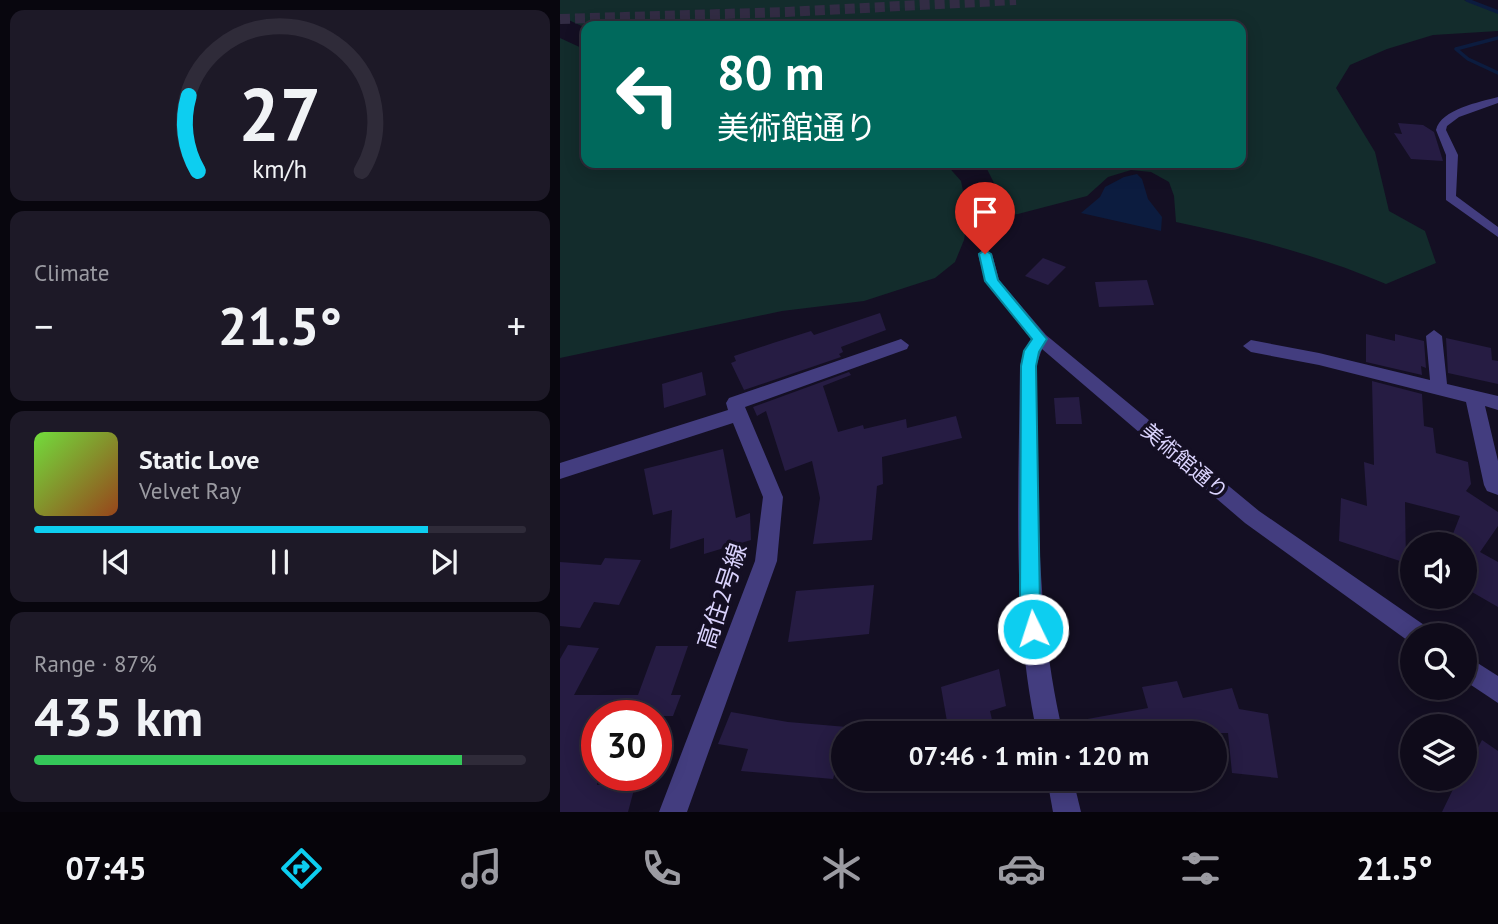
<!DOCTYPE html>
<meta charset="utf-8">
<style>
body{margin:0;font-family:"PT Sans","Noto Sans JP",sans-serif;background:#1d1927;color:#f1f3f6;height:100vh;display:flex;flex-direction:column;font-size:26px;white-space:nowrap}
*{box-sizing:border-box;margin:0}
p{font-size:23px;color:#9b9ba2}
.icon{flex:none;width:38px;height:38px;fill:none;stroke:currentColor;stroke-width:2;stroke-linecap:round;stroke-linejoin:round}
.map{position:relative;flex:1;overflow:hidden}
.side{display:flex;flex-direction:column;gap:10px;padding:10px;background:#08060e;width:560px}
.side>*{flex:none}
.hud{position:absolute;left:21px;top:21px;width:665px;height:147px;border-radius:14px;box-shadow:0 4px 18px #0003,0 0 0 2px #2f2b39;background:#00695c;color:#fff;overflow:hidden}
.fabs{position:absolute;left:840px;top:532px;display:grid;gap:14px}
.fabs a{display:grid;place-items:center;width:77px;height:77px;border-radius:50%;background:#0f0b1a;box-shadow:0 4px 18px #0003,0 0 0 2px #2f2b39;font-size:35px}
.speed{position:absolute;left:21px;top:700px;display:flex;gap:14px;font-size:35px;font-weight:700;text-align:center}
.speed>*{display:grid;place-content:center;width:91px;height:91px;border-radius:50%;background:#0f0b1a;box-shadow:0 4px 18px #0003,0 0 0 2px #2f2b39;line-height:1}
.speed .limit{border:10px solid #d22;background:#fff;color:#111}
.pin{position:absolute;display:grid;place-items:center;width:60px;height:60px;color:#fff;margin:-72px -30px;border-radius:50% 50% 50% 0;rotate:-45deg;box-shadow:0 0 7px #0007}
.pin .icon{rotate:45deg}
.me{position:absolute;width:77px;margin:-38px;rotate:356deg;stroke-linejoin:round;filter:drop-shadow(0 0 5px #0008)}
.turn{display:flex;align-items:center;gap:24px;height:147px;padding:0 21px;font-size:32px}
.turn .icon{width:91px;height:91px;stroke-width:2.5}
.turn b{display:block;font-size:49px;line-height:60px}
.big{font-size:52px;font-weight:800;line-height:1.1}
.side .widget{flex:1;display:flex;flex-direction:column;justify-content:center;gap:10px;min-width:0;padding:0 24px;border-radius:14px;background:#1d1927}
.side .dial{align-items:center;gap:0}
.dial svg{height:182px;overflow:visible;fill:none;stroke:#2f2b39;stroke-width:7;stroke-linecap:round;text-anchor:middle}
.dial text{fill:#f1f3f6;stroke:none}
.song{display:flex;align-items:center;gap:21px}
.cover{width:84px;height:84px;border-radius:10px;background:linear-gradient(135deg,hsl(100 70% 55%),hsl(20 70% 35%))}
.played{height:7px;border-radius:4px;background:linear-gradient(90deg,#0dcef0 80%,#2f2b39 80%)}
.keys{display:flex;justify-content:space-around;direction:ltr}
.heat{display:flex;justify-content:space-between;align-items:center;font-size:38px;direction:ltr}
.charge{height:10px;border-radius:5px;background:linear-gradient(90deg,#34c759 87%,#2f2b39 0)}
.trip{position:absolute;left:271px;top:721px;width:396px;height:70px;border-radius:35px;background:#0f0b1a;box-shadow:0 4px 18px #0003,0 0 0 2px #2f2b39;font-weight:800;line-height:70px;text-align:center}
.tabs{display:flex;height:112px;justify-content:space-around;align-items:center;background:#06040a;color:#9b9ba2}
.tabs .icon{width:49px;height:49px}
.tabs .current{color:#0dcef0}
.tabs b{font-size:32px;color:#f1f3f6}
main{display:flex;flex:1;min-height:0}
.map>svg:first-child{display:block}
</style>
<main>
<section class="side">
<div class="widget dial"><svg viewBox="0 0 100 80">
<path d="M14 69A42 42 0 1 1 86 69"/>
<path d="M14 69A42 42 0 0 1 10 36" stroke="#0dcef0"/>
<text x="50" y="56" font-size="32" font-weight="700">27</text>
<text x="50" y="72" font-size="11">km/h</text>
</svg></div>
<div class="widget"><p>Climate</p>
<div class="heat"><a>−</a><b class="big">21.5°</b><a>+</a></div>
</div>
<div class="widget">
<div class="song"><i class="cover"></i><div><b>Static Love</b><p>Velvet Ray</p></div></div>
<div class="played"></div>
<div class="keys"><svg class="icon" aria-label="previous" viewBox="0 0 24 24"><path d="M18 5L8 12l10 7zM5 5v14"/></svg><svg class="icon" aria-label="pause" viewBox="0 0 24 24"><path d="M8 5v14M16 5v14"/></svg><svg class="icon" aria-label="next" viewBox="0 0 24 24"><path d="M6 5l10 7-10 7zM19 5v14"/></svg></div>
</div>
<div class="widget"><p>Range · 87%</p><b class="big">435 km</b><div class="charge"></div></div>
</section>
<div class="map">
<svg width="938" height="812" viewBox="0 0 938 812">
<rect width="100%" height="100%" fill="#140f23"/>
<g fill="#132c2c">
<path d="M 0,0 L 904,0 L 938,13 L 938,31 L 873,35 L 827,49 L 790,65 L 776,88 L 815,152 L 829,211 L 865,231 L 876,263 L 826,284 C 758,255 688,237 616,222 L 614,196 L 609,182 L 591,172 L 571,170 L 548,177 L 527,196 L 442,218 L 435,185 L 424,163 L 681,163 L 681,26 L 26,26 L 26,28 L 0,16 Z"/>
<path d="M 0,38 L 26,50 L 26,163 L 385,163 L 401,181 L 408,216 L 404,240 L 395,262 L 375,278 L 304,301 L 222,311 L 0,358 Z"/>
</g>
<path fill="#0c1c3f" d="M 577,174 L 582,179 L 588,199 L 602,217 L 601,231 L 521,213 L 540,197 L 545,187 L 564,177 Z"/>
<g fill="none" stroke-linecap="round" stroke-linejoin="round">
<g stroke="#0c1c3f" stroke-width="3.5">
<path d="M 907,0 L 938,12"/>
<path d="M 938,38 L 896,49 L 908,59 L 938,73"/>
</g>
</g>
<g fill="#261c43">
<path d="M 838,123 L 863,125 L 874,132 L 883,161 L 851,159 L 834,133 L 842,134 Z"/>
<path d="M 483,258 L 506,267 L 488,285 L 465,276 Z"/>
<path d="M 587,280 L 594,305 L 539,307 L 535,282 Z"/>
<path d="M 320,313 L 326,330 L 281,347 L 283,352 L 279,354 L 281,357 L 184,390 L 171,363 L 176,361 L 174,356 L 213,343 L 251,331 L 254,335 Z"/>
<path d="M 806,334 L 835,341 L 835,334 L 864,341 L 866,368 L 861,366 L 862,375 L 806,362 Z"/>
<path d="M 886,338 L 931,348 L 932,360 L 938,361 L 938,384 L 888,373 Z"/>
<path d="M 142,372 L 146,395 L 104,408 L 102,384 Z"/>
<path d="M 289,372 L 291,375 L 263,386 L 278,432 L 303,425 L 304,429 L 346,419 L 347,428 L 396,416 L 402,438 L 322,457 L 323,484 L 317,486 L 312,540 L 253,544 L 260,498 L 252,461 L 225,471 L 206,411 L 197,416 L 193,407 Z"/>
<path d="M 812,381 L 862,394 L 864,426 L 873,428 L 876,453 L 908,462 L 911,484 L 906,491 L 938,512 L 938,526 L 920,552 L 938,562 L 938,607 L 905,588 L 905,544 L 889,544 L 900,516 L 845,502 L 846,563 L 779,541 L 781,498 L 807,506 L 804,462 L 814,465 Z"/>
<path d="M 519,397 L 522,424 L 496,424 L 494,398 Z"/>
<path d="M 163,449 L 176,518 L 190,513 L 191,540 L 144,554 L 144,538 L 110,549 L 112,510 L 93,515 L 84,469 Z"/>
<path d="M 45,558 L 81,560 L 59,605 L 34,602 L 20,628 L 0,626 L 0,562 L 41,565 Z"/>
<path d="M 314,585 L 309,634 L 228,642 L 236,591 Z"/>
<path d="M 8,645 L 39,648 L 14,695 L 78,695 L 96,646 L 128,646 L 111,695 L 121,695 L 113,716 L 37,716 L 37,785 L 76,782 L 68,812 L 0,812 L 0,659 Z"/>
<path d="M 439,669 L 446,706 L 430,711 L 435,733 L 389,733 L 381,687 Z"/>
<path d="M 617,681 L 623,698 L 672,688 L 679,709 L 708,714 L 718,778 L 672,773 L 668,733 L 512,733 L 511,722 L 588,708 L 582,687 Z"/>
<path d="M 171,712 L 228,722 L 287,727 L 273,779 L 181,771 L 188,749 L 158,744 Z"/>
<path d="M 922,740 L 938,751 L 938,812 L 882,812 L 898,779 L 905,779 L 905,764 L 909,765 Z"/>
</g>
<g fill="none" stroke-linecap="round" stroke-linejoin="round">
<path stroke="#322c44" stroke-width="10" stroke-dasharray="10 5" stroke-linecap="butt" d="M 0,19 L 227,12 L 456,0"/>
<g fill="#433d7f" fill-rule="evenodd">
<path d="M 938,97 L 938,103 L 899,117 L 887,126 L 886,130 L 898,155 L 896,196 L 938,227 L 938,237 L 886,200 L 886,155 L 876,130 C 881,109 920,102 938,97 Z"/>
<path d="M 425,250 L 432,254 L 439,280 L 486,335 L 699,511 L 867,627 L 870,635 L 852,635 L 851,643 L 685,523 L 482,349 L 476,366 C 479,489 474,612 503,733 L 477,733 C 451,613 459,489 460,366 L 464,351 L 471,339 L 425,281 L 418,254 Z"/>
<path d="M 874,330 L 882,336 L 887,384 L 938,396 L 938,410 L 925,406 L 938,461 L 938,495 L 927,491 L 924,485 L 906,402 L 759,365 L 691,352 L 683,346 L 691,340 L 759,353 L 870,380 L 866,336 Z"/>
<path d="M 341,339 L 349,345 L 347,349 L 185,407 L 223,497 L 217,561 L 127,812 L 99,812 L 195,561 L 203,497 L 173,423 L 0,479 L 0,463 L 168,410 L 166,403 L 169,398 Z"/>
<path d="M 905,655 L 938,676 L 938,703 L 905,681 Z"/>
<path d="M 487,779 L 513,779 L 521,812 L 493,812 Z"/>
</g>
</g>
<path fill="#0dcef0" stroke="#08869c" stroke-width="2" d="M 425,250 L 431,254 L 438,280 L 487,339 L 479,352 L 476,366 L 480,608 L 483,629 L 480,637 L 473,640 L 465,637 L 460,608 L 461,366 L 464,351 L 472,339 L 425,281 L 419,254 Z"/>
<g text-anchor="middle" dominant-baseline="central" stroke-width="7" stroke-linejoin="round" paint-order="stroke">
<g font-size="21" fill="#dad3fd" stroke="#140f23">
<text transform="translate(625 461) rotate(40)">美術館通り</text>
</g>
<g font-size="24" fill="#dad3fd" stroke="#140f23">
<text transform="translate(162 596) rotate(-72)">高住2号線</text>
</g>
</g>
</svg>
<div class="fabs">
<a><svg class="icon" aria-label="sound" viewBox="0 0 24 24"><path d="M4 9h4l5-4v14l-5-4H4zM17 9q2 3 0 6"/></svg></a>
<a><svg class="icon" aria-label="search" viewBox="0 0 24 24"><circle cx="10" cy="10" r="6"/><path d="M15 15l6 6"/></svg></a>
<a><svg class="icon" aria-label="layers" viewBox="0 0 24 24"><path d="M12 4l9 5-9 5-9-5zM3 14l9 5 9-5"/></svg></a>
</div>
<div class="speed"><div class="limit">30</div></div>
<div class="pin" style="left:425px;top:254px;background:#d93025"><svg class="icon" aria-label="arrive" viewBox="0 0 24 24"><path d="M6 21V4h12l-3 4 3 4H6"/></svg></div>
<svg class="me" style="left:473px;top:629px" viewBox="-20 -20 40 40"><circle r="17" fill="#0dcef0" stroke="#fff" stroke-width="3"/><path d="M0-11L8 9 0 5-8 9z" fill="#fff"/></svg>
<div class="trip">07:46 · 1 min · 120 m</div>
<div class="hud">
<div class="turn"><svg class="icon" aria-label="left" viewBox="0 0 24 24"><path d="M17 20v-9H6M10 6l-5 5 5 5"/></svg><div><b>80 m</b>美術館通り</div></div>
</div>
</div>
</main>
<nav class="tabs">
<b>07:45</b>
<svg class="icon current" aria-label="directions" viewBox="0 0 24 24"><path d="M12 3l9 9-9 9-9-9zM9 14v-3h6M13 9l2 2-2 2"/></svg>
<svg class="icon" aria-label="music" viewBox="0 0 24 24"><path d="M9 18V5l10-2v13"/><circle cx="6" cy="18" r="3"/><circle cx="16" cy="16" r="3"/></svg>
<svg class="icon" aria-label="phone" viewBox="0 0 24 24"><path d="M5 4h4l2 5-3 2q2 4 5 5l2-3 5 2v4C11 20 4 13 5 4z"/></svg>
<svg class="icon" aria-label="climate" viewBox="0 0 24 24"><path d="M12 3v18M4 7l16 10M4 17L20 7"/></svg>
<svg class="icon" aria-label="car" viewBox="0 0 24 24"><path d="M5 17H2v-5l4-1 3-4h7l3 4 3 1v5h-3M9 17h6M6 11h13"/><circle cx="7" cy="17" r="2"/><circle cx="17" cy="17" r="2"/></svg>
<svg class="icon" aria-label="filters" viewBox="0 0 24 24"><path d="M4 7h16M4 17h16"/><circle cx="9" cy="7" r="2"/><circle cx="15" cy="17" r="2"/></svg>
<b>21.5°</b>
</nav>
